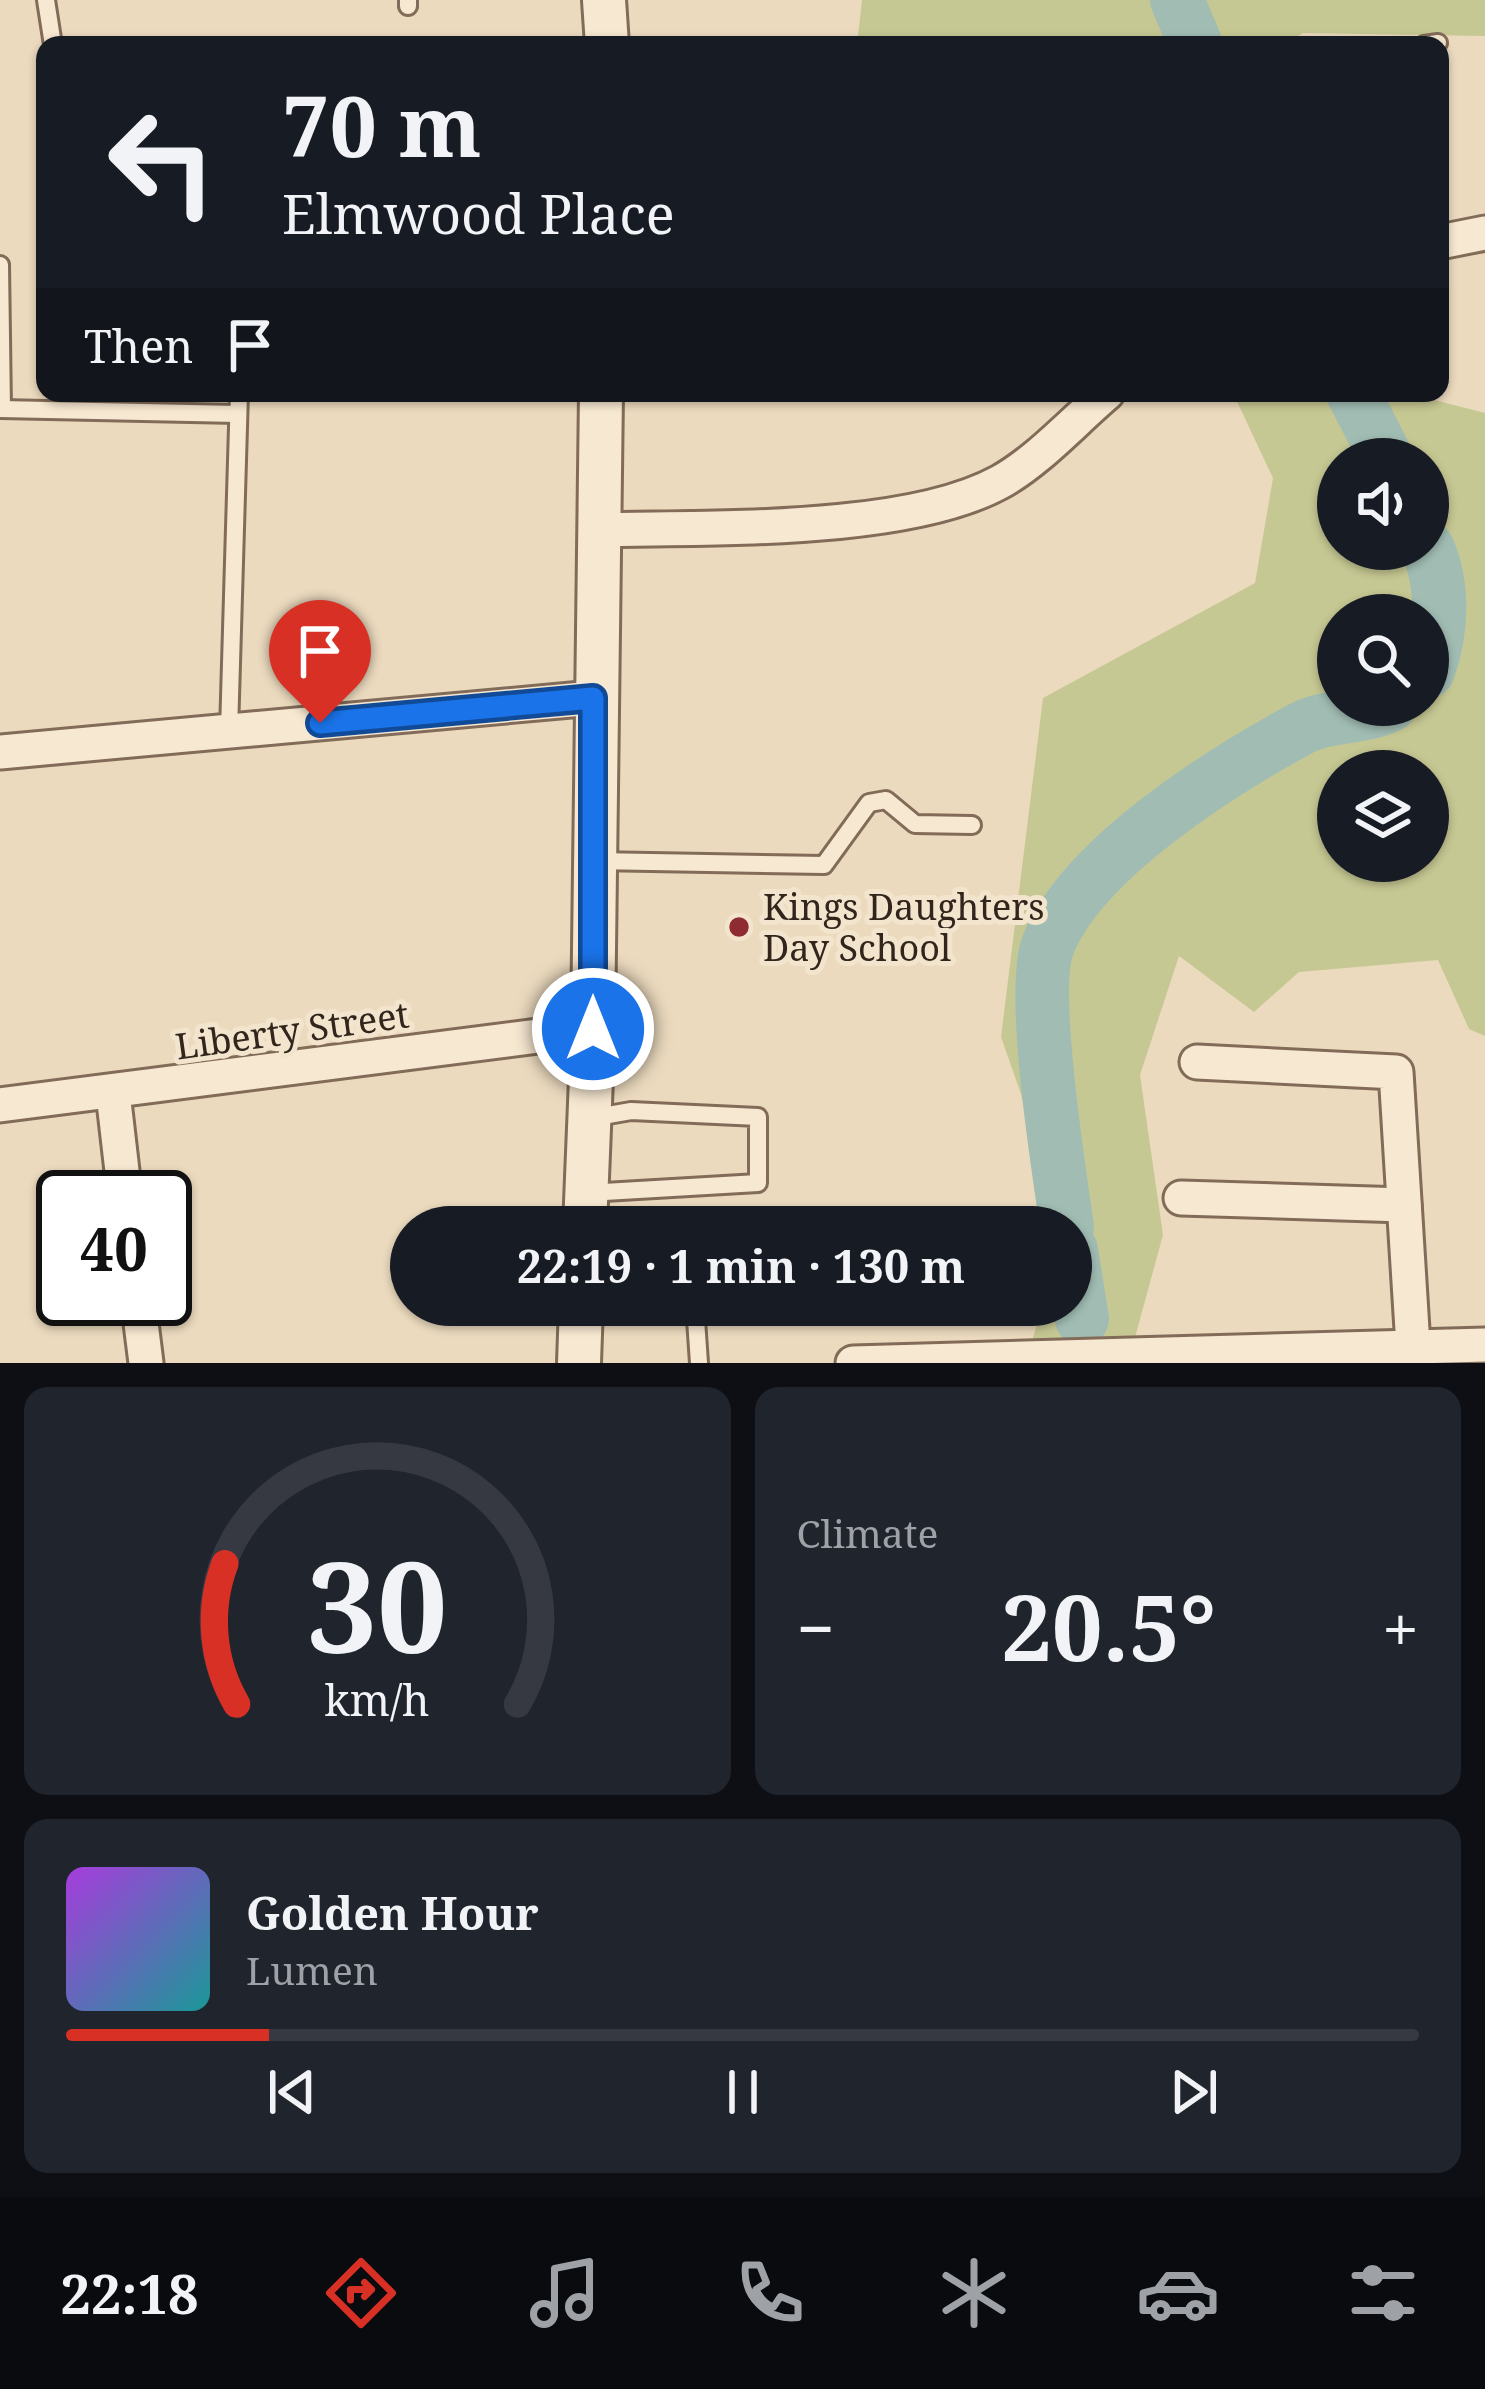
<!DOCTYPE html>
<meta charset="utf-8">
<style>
body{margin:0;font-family:"Noto Serif",serif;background:#20242c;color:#f1f3f6;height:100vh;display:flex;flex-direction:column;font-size:45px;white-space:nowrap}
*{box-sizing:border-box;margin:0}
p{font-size:39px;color:#9ea1a6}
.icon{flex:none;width:66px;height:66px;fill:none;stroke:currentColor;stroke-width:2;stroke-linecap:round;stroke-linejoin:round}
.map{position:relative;height:1363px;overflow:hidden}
.side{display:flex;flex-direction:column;gap:24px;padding:24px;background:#0d0f14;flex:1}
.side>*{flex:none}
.guide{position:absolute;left:36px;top:36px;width:1413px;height:366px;border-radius:24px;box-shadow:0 3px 9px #0004;background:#171b24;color:#f1f3f6;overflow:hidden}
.tools{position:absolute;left:1317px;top:438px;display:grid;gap:24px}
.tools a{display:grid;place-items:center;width:132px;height:132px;border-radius:50%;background:#171b24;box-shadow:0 3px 9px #0004;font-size:60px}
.speed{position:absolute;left:36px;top:1170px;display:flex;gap:24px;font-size:60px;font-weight:700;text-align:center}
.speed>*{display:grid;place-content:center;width:156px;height:156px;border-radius:50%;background:#171b24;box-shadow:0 3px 9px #0004;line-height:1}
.speed .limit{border:6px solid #111;border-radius:18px;background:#fff;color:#111}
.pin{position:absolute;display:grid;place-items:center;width:102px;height:102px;color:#fff;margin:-123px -51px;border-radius:50% 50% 50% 0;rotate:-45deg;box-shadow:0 0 12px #0007}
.pin .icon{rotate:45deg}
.me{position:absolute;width:132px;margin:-66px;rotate:0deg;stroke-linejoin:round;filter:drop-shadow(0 0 9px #0008)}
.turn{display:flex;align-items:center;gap:42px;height:252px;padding:0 48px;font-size:54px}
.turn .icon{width:156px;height:156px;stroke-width:2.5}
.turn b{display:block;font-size:84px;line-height:102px}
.then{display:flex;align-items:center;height:114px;padding:0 48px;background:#0003;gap:24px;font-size:45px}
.big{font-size:90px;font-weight:700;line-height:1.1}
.side .tile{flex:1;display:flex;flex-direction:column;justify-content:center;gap:18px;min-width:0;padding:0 42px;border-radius:24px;background:#20242c}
.side .dial{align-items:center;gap:0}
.dial svg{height:312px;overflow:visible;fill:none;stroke:#363941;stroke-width:7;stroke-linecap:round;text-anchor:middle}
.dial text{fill:#f1f3f6;stroke:none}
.song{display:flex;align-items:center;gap:36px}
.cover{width:144px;height:144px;border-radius:18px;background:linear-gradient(135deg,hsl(280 70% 55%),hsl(180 70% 35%))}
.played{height:12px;border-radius:6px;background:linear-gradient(90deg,#d93025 15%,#363941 15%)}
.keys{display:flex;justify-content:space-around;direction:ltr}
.heat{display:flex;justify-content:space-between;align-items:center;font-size:66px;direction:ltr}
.side .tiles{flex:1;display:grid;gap:24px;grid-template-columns:1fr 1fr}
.tile:last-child{grid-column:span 2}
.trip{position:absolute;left:390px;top:1206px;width:702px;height:120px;border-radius:60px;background:#171b24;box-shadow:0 3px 9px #0004;font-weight:700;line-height:120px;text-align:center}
.tab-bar{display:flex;height:192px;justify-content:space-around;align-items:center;background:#090b0e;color:#9ea1a6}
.tab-bar .icon{width:84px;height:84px}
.tab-bar .selected{color:#d93025}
.tab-bar b{font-size:54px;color:#f1f3f6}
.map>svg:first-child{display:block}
</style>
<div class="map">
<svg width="1485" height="1363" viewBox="0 0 1485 1363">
<rect width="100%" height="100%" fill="#ebdabe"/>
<g fill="#c6c893" fill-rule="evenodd">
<path d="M 862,0 L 1485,0 L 1485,36 L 1303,33 L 1282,45 L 857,45 Z"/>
<path d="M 1233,393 L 1430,393 L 1434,400 L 1485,413 L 1485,1036 L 1469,1029 L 1438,960 L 1299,972 L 1254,1012 L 1179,956 L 1140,1075 L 1163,1235 L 1128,1363 L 1025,1363 L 1043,1305 L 1071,1305 L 1071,1227 L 1050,1227 L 1021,1094 L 1001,1037 L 1043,698 L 1255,583 L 1273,478 ZM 1338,459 L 1428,459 L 1428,549 L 1338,549 ZM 1338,615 L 1428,615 L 1428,705 L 1338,705 ZM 1338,771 L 1428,771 L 1428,861 L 1338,861 Z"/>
</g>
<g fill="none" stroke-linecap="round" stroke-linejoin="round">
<g stroke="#a1bdb3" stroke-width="54">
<path d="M 1177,0 L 1196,45"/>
<path d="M 1353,393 L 1387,459"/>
<path d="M 1428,549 C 1444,587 1442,632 1428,671"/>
<path d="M 1067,1227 C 1059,1171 1030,992 1048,945 C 1082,859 1222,771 1302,728 C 1328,714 1363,719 1390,705"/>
<path d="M 1071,1250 L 1082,1319"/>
</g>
<defs>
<g id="service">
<path d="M 46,0 L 53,45"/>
<path d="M 408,0 L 408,6"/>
<path d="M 1424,45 L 1438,43"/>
<path d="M 0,265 L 2,409"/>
<path d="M 0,409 L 238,414"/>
<path d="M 229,731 L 239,393"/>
<path d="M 594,861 L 824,865 L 869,803 L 886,800 L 915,824 L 972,825"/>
<path d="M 587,1193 L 758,1183 L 758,1117 L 631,1111 L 591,1118"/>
<path d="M 695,1305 L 699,1363"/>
</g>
<g id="minor">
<path d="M 1440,242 L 1485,233"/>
<path d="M 597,530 C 707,527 905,534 1000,482 C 1038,461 1073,422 1107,393"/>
<path d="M 0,752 L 593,698"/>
<path d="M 1197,1062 L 1396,1072 L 1413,1346"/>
<path d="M 113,1093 L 125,1197"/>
<path d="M 0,1105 L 593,1029"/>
<path d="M 1181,1198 L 1404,1205"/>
<path d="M 138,1299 L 146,1363"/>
<path d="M 853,1363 L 1485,1345"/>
</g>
<g id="tertiary">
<path d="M 604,0 L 607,45"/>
<path d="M 585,1227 L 593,1029 L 601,393"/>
<path d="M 579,1363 L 581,1305"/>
</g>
</defs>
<use href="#service" stroke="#826b58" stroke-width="22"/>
<use href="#minor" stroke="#826b58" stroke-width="39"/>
<use href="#tertiary" stroke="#826b58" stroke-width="48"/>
<use href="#service" stroke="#f7e8d1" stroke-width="16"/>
<use href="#minor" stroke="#f7e8d1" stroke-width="33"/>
<use href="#tertiary" stroke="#f7e8d1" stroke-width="42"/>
</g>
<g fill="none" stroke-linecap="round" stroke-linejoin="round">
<defs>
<path id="route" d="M 320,723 L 593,698 L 593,1029"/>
</defs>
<use href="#route" stroke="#114b97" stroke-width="30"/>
<use href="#route" stroke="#1a73e8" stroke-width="21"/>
</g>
<circle fill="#8e2b33" stroke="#f3e5cd" stroke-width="4.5" cx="739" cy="927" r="12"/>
<g text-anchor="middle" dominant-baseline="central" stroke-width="10" stroke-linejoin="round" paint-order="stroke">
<g font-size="36" fill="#32251c" stroke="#f3e5cd" text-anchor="start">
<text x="763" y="906">Kings Daughters<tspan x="763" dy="41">Day School</tspan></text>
</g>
<g font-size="36" fill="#32251c" stroke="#f3e5cd">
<text transform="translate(292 1030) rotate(-8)">Liberty Street</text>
</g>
</g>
</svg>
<div class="tools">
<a><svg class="icon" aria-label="sound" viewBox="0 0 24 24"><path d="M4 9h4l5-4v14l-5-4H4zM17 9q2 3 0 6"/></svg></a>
<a><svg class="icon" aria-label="search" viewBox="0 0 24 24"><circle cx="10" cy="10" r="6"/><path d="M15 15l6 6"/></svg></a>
<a><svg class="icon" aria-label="layers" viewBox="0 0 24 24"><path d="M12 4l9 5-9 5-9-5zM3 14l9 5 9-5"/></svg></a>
</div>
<div class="speed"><div class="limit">40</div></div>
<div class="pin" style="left:320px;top:723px;background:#d93025"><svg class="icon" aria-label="arrive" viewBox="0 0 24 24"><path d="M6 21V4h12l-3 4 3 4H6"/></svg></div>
<svg class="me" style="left:593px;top:1029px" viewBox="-20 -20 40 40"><circle r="17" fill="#1a73e8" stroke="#fff" stroke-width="3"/><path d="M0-11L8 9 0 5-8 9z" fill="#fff"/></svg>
<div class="trip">22:19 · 1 min · 130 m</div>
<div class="guide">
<div class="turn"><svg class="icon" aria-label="left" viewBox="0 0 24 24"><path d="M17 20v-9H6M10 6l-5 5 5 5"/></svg><div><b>70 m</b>Elmwood Place</div></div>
<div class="then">Then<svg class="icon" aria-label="arrive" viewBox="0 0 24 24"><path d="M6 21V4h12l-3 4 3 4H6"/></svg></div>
</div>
</div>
<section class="side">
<div class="tiles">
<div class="tile dial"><svg viewBox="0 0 100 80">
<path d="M14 69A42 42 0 1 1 86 69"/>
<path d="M14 69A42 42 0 0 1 11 33" stroke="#d93025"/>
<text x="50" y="56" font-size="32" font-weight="700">30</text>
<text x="50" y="72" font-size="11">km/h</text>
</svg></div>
<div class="tile"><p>Climate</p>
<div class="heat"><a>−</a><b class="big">20.5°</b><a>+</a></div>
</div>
<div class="tile">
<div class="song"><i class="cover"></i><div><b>Golden Hour</b><p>Lumen</p></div></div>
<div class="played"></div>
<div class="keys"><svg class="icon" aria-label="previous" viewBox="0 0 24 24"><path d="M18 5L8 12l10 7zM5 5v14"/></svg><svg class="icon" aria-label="pause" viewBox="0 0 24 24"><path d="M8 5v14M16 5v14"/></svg><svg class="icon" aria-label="next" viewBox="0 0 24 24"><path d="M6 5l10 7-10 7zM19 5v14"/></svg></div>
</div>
</div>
</section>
<nav class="tab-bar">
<b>22:18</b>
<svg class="icon selected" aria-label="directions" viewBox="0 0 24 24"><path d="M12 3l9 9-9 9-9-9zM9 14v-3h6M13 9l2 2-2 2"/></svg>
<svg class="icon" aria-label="music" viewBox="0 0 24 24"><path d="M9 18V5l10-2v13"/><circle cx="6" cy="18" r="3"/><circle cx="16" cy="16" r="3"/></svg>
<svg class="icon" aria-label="phone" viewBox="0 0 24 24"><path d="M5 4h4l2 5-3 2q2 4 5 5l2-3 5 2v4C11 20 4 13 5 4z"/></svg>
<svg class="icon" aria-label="climate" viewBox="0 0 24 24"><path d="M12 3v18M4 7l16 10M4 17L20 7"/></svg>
<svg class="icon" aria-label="car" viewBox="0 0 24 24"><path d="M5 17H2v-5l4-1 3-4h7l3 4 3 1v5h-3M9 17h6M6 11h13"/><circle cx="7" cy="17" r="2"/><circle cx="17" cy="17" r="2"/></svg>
<svg class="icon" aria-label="filters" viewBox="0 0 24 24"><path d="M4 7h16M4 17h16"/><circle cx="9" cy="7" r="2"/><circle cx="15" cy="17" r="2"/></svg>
</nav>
